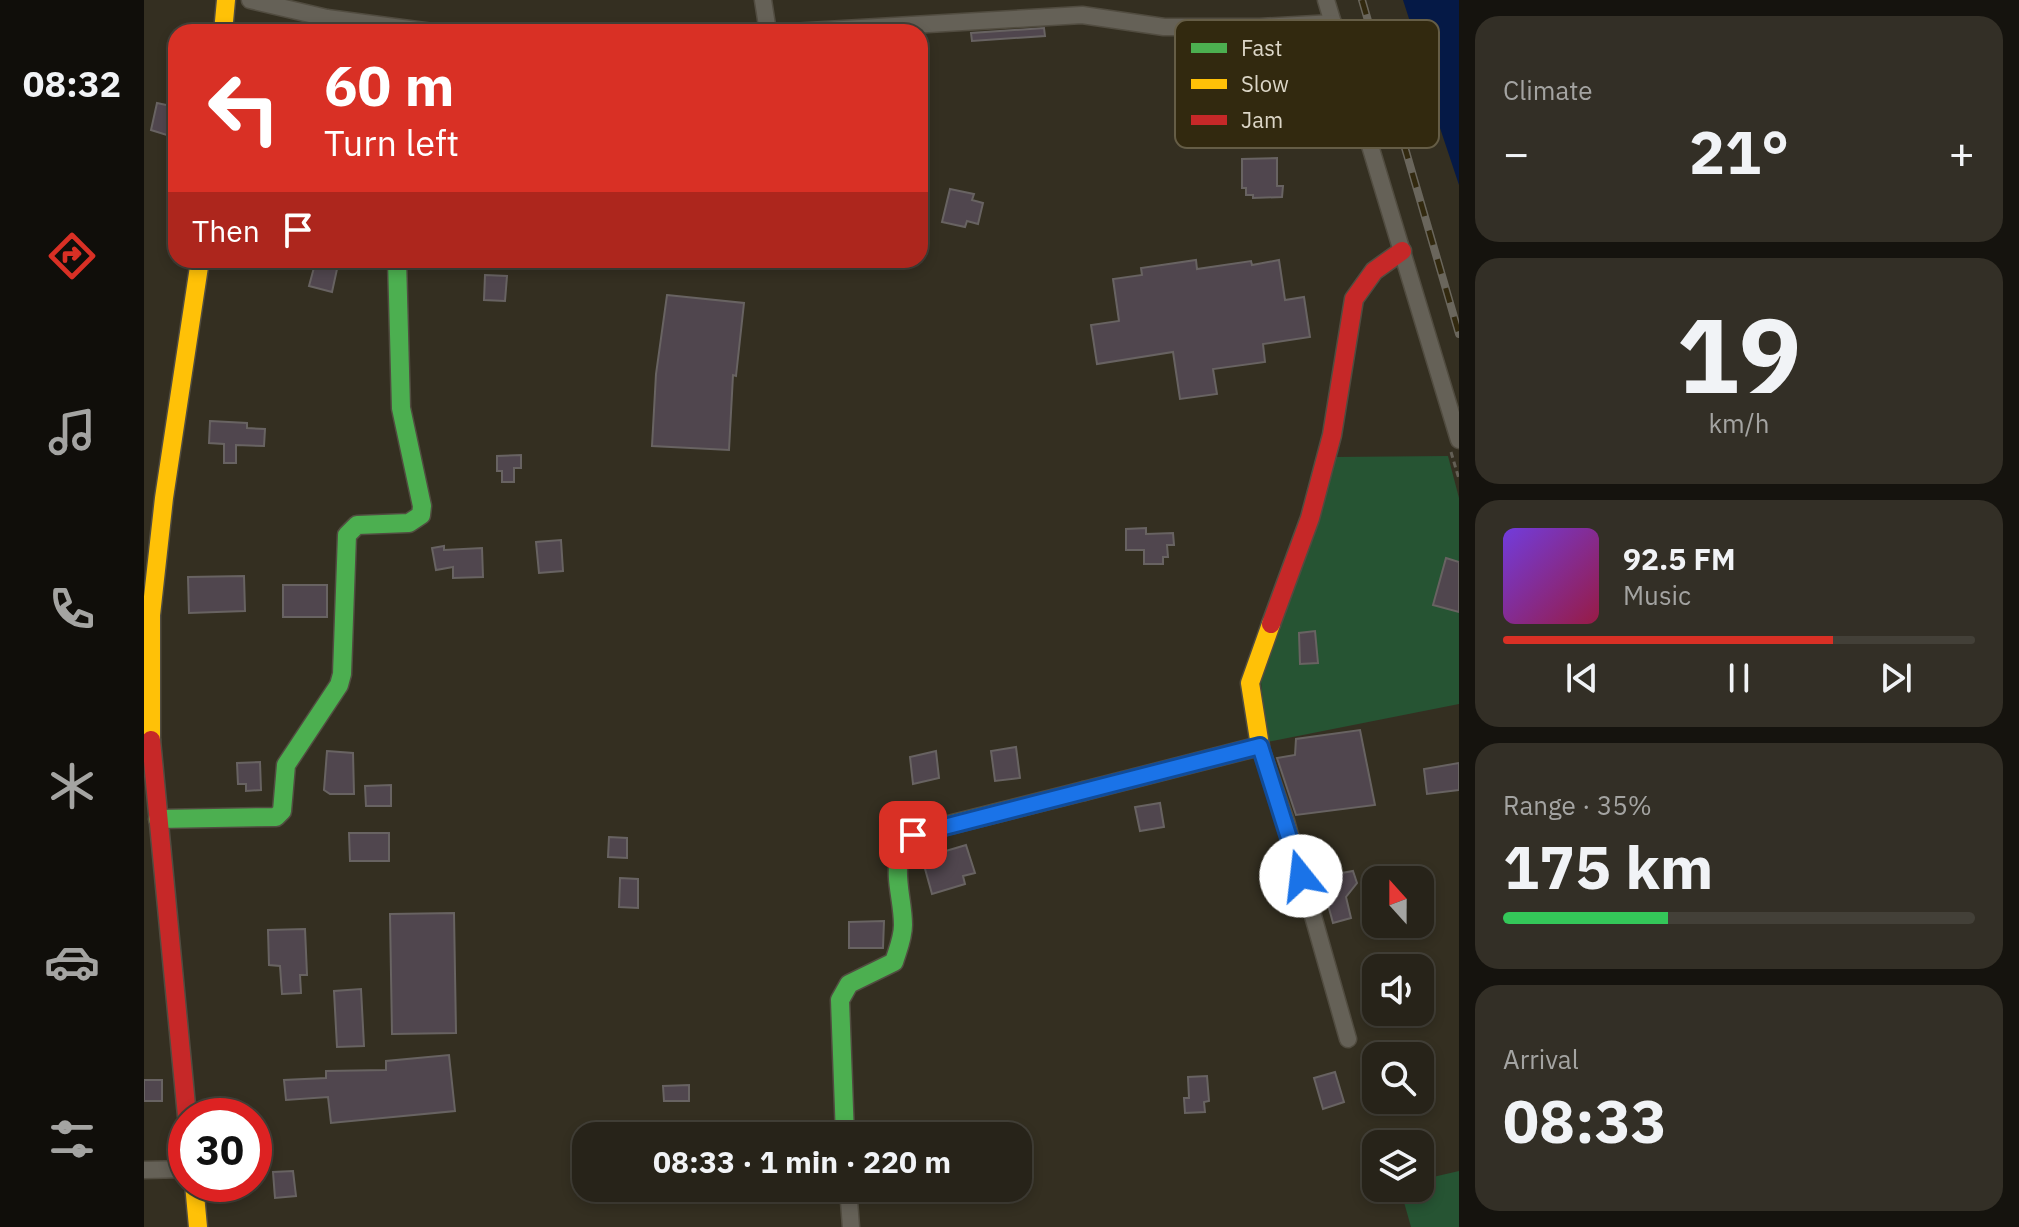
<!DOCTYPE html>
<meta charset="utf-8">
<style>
body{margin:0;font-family:"IBM Plex Sans",sans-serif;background:#332f26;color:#f1f3f6;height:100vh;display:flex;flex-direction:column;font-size:30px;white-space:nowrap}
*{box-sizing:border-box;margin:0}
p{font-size:26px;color:#a4a4a2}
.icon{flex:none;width:44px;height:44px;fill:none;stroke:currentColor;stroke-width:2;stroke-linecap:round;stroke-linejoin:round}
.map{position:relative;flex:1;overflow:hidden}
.sheet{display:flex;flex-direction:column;gap:16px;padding:16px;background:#15130e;width:560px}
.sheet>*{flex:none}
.top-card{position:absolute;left:24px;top:24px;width:760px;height:244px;border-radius:24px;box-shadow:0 4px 12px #0003,0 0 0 2px #434038;background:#d93025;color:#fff;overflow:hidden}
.needle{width:52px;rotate:339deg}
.tools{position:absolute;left:1218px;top:866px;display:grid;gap:16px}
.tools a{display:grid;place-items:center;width:72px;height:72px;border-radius:16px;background:#272319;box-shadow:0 4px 12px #0003,0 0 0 2px #434038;font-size:40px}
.speed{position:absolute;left:24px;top:1098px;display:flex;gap:16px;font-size:40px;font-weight:700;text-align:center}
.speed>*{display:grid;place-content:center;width:104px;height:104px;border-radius:50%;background:#272319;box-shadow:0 4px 12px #0003,0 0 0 2px #434038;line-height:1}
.speed .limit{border:12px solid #d22;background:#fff;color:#111}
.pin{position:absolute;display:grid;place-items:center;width:68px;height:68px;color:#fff;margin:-34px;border-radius:16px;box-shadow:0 4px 12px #0006}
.me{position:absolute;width:88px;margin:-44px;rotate:344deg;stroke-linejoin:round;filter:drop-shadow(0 0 6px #0008)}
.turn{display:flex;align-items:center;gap:28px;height:168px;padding:0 24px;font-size:36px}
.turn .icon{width:104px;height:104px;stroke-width:2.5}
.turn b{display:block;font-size:56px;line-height:68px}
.then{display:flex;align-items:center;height:76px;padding:0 24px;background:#0003;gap:16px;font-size:30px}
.big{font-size:60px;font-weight:700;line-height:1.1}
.sheet .tile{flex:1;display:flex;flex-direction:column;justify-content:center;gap:12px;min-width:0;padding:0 28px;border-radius:24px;background:#332f26}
.sheet .dial{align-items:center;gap:0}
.dial b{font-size:104px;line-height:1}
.song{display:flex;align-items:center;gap:24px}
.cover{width:96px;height:96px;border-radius:12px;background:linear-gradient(135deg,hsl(260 70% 55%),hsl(340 70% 35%))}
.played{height:8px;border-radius:4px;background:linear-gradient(90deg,#d93025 70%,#434038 70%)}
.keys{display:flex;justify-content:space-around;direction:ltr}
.heat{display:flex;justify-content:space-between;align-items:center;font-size:44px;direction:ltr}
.charge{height:12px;border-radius:6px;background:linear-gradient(90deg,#34c759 35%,#434038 0)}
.trip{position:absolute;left:428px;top:1122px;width:460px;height:80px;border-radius:24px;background:#272319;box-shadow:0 4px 12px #0003,0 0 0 2px #434038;font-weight:700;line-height:80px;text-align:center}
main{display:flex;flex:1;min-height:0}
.tab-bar{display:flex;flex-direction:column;width:144px;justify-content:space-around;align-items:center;background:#100e0a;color:#a4a4a2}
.tab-bar .icon{width:56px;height:56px}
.tab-bar .selected{color:#d93025}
.tab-bar b{font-size:36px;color:#f1f3f6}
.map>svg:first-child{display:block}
</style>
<main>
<nav class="tab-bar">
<b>08:32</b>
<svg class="icon selected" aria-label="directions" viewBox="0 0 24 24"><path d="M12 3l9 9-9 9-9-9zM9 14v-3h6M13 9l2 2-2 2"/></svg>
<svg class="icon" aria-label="music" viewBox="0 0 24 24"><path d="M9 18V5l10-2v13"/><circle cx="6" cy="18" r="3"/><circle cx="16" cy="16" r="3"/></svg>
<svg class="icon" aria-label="phone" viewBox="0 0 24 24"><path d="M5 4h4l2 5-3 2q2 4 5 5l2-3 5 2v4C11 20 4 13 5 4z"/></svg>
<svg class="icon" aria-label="climate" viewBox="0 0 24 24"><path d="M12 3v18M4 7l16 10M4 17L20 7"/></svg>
<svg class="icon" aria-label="car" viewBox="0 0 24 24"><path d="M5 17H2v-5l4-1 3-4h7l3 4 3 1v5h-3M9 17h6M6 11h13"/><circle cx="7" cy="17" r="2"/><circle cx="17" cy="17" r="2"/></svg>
<svg class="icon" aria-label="filters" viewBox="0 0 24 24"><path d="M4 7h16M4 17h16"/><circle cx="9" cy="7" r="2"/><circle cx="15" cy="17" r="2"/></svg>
</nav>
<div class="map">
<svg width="1315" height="1227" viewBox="0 0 1315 1227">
<rect width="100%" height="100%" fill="#342f21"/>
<g fill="#265433">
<path d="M 1304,456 L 1315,498 L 1315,704 L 1123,742 L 1116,672 L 1191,457 Z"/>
<path d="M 1315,1171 L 1315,1227 L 1267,1227 L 1256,1188 L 1276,1188 L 1276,1180 Z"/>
</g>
<path fill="#051946" d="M 1259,0 L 1315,0 L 1315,185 L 1283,89 L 1277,56 Z"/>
<g fill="#50464e" stroke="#686362" stroke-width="2">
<path d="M 900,28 L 901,36 L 828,41 L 827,33 Z"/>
<path d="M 13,103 L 32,107 L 32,135 L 29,137 L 7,130 Z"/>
<path d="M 1133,158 L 1133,186 L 1139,186 L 1138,197 L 1109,198 L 1109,195 L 1102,195 L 1102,188 L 1098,188 L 1098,159 Z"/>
<path d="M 806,189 L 830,194 L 828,200 L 839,203 L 834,224 L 823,221 L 821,227 L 798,222 Z"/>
<path d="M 172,260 L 195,260 L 188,292 L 165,286 Z"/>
<path d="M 1052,260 L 1053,269 L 1107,261 L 1108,265 L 1135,260 L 1141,300 L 1160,297 L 1166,337 L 1119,344 L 1121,362 L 1069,369 L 1073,394 L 1036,399 L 1029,352 L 953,364 L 947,325 L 975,321 L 969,279 L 998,275 L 997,268 Z"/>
<path d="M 341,275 L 363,276 L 361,301 L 340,300 Z"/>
<path d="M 523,295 L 600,303 L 592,376 L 589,375 L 585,450 L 508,446 L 512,374 Z"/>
<path d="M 66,421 L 103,423 L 103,428 L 121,429 L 120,446 L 92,445 L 92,463 L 80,463 L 80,444 L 65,443 Z"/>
<path d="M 377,455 L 377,468 L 370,468 L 370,482 L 358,482 L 358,471 L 353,471 L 353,456 Z"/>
<path d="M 1002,528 L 1002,534 L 1029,533 L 1030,545 L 1023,545 L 1024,557 L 1019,557 L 1019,564 L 1000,564 L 1000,550 L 982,550 L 982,529 Z"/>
<path d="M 417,540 L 419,571 L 395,573 L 392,542 Z"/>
<path d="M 300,546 L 300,550 L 338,548 L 339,577 L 309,578 L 309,567 L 292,570 L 288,548 Z"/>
<path d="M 1302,558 L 1315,562 L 1315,612 L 1289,605 Z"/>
<path d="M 100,576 L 101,611 L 45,613 L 44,577 Z"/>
<rect x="139" y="585" width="44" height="32"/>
<path d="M 1171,631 L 1174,663 L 1156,664 L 1155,633 Z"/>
<path d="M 1216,730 L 1231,805 L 1152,815 L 1133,758 L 1151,755 L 1152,739 Z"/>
<path d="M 872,747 L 876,778 L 851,781 L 847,751 Z"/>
<path d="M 183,751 L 209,753 L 210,794 L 186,794 L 180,790 Z"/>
<path d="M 792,751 L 795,778 L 769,784 L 766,757 Z"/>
<path d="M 116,762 L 117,790 L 102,791 L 102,784 L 94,784 L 93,763 Z"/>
<path d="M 1315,763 L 1315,790 L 1283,794 L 1280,769 Z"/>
<path d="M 247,785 L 247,806 L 222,806 L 221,786 Z"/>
<path d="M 1016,803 L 1020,827 L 996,831 L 991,807 Z"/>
<path d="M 205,833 L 245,833 L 245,861 L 206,861 Z"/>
<path d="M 465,837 L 483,838 L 483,858 L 464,857 Z"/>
<path d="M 822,845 L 831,873 L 819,876 L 821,884 L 788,894 L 778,858 Z"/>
<path d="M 1209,871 L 1213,883 L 1202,897 L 1207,918 L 1189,923 L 1180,890 L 1173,891 L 1170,878 Z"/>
<path d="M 476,878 L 494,879 L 494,908 L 475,907 Z"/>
<path d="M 310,913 L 312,1033 L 248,1034 L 246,914 Z"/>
<path d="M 740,921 L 739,948 L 705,948 L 705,922 Z"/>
<path d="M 161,929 L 163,975 L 156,975 L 157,993 L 138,994 L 136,966 L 125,965 L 124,930 Z"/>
<path d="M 217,989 L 220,1046 L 193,1047 L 190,991 Z"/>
<path d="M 305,1055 L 311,1111 L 187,1123 L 184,1097 L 142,1100 L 140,1080 L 182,1078 L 182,1071 L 242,1070 L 242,1061 Z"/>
<path d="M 1191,1072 L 1200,1102 L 1179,1109 L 1170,1078 Z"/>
<path d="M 1063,1076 L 1065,1101 L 1060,1102 L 1061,1112 L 1041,1113 L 1040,1098 L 1045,1098 L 1044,1077 Z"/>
<rect x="0" y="1080" width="18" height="21"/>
<path d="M 545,1085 L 545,1101 L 520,1101 L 519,1086 Z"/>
<path d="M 149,1171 L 152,1196 L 131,1198 L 129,1172 Z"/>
<path d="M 67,1184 L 92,1184 L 92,1196 L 68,1198 Z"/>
</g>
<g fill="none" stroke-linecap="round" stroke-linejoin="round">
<defs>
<g id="street">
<path d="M 106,0 L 183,18 L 288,32"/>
<path d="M 619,0 L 624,32"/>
<path d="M 1182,0 L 1315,440"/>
<path d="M 648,32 L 938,15 L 1020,27 L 1116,27 L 1189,23"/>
<path d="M 1116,746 L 1142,821 L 1204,1039"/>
<path d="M 0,1170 L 42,1169"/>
<path d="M 704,1188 L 707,1227"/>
</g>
<g id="fast">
<path d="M 14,819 L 132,817 L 138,811 L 142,765 L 195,685 L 198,674 L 203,535 L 213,525 L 265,523 L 277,515 L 278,506 L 257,408 L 253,260"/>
<path d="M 701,1136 L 696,1000 L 705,984 L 750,962 C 754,949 759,938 759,925 C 759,889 739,855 777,832 L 940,791"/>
</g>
<g id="slow">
<path d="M 79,32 L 82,0"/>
<path d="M 7,740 L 7,615 L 20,498 L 56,260"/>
<path d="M 940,791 L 1116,746 L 1106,683 L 1127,624"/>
<path d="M 50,1184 L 54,1227"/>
</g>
<g id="jam">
<path d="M 1127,624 L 1166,518 L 1188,435 L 1210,299 L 1230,271 L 1258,251"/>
<path d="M 7,740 L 43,1116"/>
</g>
</defs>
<use href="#street" stroke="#514c40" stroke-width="19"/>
<use href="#fast" stroke="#514c40" stroke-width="21"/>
<use href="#slow" stroke="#514c40" stroke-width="21"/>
<use href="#jam" stroke="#514c40" stroke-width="21"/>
<path stroke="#635f55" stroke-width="3" stroke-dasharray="6 4" stroke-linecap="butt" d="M 1307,452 L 1315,479"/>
<use href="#street" stroke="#656157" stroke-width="16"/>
<use href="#fast" stroke="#4caf50" stroke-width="18"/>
<use href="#slow" stroke="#ffc107" stroke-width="18"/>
<use href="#jam" stroke="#c62828" stroke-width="18"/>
<defs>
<path id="rail" d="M 1218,0 L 1315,334"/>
</defs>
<use href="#rail" stroke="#6a665c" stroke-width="8"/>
<use href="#rail" stroke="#32290f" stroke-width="5" stroke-dasharray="15" stroke-linecap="butt"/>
</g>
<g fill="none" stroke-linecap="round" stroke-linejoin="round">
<defs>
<path id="route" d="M 769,835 L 1116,746 L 1157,876"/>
</defs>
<use href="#route" stroke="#114b97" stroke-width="20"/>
<use href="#route" stroke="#1a73e8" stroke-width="14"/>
</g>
<rect x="1031" y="20" width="264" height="128" rx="12" fill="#32290f" stroke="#655d46" stroke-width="2"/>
<rect x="1047" y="43" width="36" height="10" fill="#4caf50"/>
<rect x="1047" y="79" width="36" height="10" fill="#ffc107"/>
<rect x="1047" y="115" width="36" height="10" fill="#c62828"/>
<g font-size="22" fill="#dcd6c7">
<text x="1097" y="56">Fast</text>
<text x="1097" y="92">Slow</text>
<text x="1097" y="128">Jam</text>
</g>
</svg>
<div class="tools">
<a><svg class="needle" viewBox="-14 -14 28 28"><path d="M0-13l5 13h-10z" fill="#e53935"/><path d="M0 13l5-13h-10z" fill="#a4a4a2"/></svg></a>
<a><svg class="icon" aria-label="sound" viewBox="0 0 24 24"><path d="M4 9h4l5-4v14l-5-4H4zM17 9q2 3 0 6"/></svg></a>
<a><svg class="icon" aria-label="search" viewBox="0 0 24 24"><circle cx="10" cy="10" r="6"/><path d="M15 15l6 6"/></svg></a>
<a><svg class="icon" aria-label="layers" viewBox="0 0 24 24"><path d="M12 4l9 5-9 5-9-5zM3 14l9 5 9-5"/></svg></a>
</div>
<div class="speed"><div class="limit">30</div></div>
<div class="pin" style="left:769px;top:835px;background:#d93025"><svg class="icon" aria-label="arrive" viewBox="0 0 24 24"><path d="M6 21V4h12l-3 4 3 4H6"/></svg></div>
<svg class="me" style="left:1157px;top:876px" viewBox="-20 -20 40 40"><circle r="19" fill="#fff"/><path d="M0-13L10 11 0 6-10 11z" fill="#1a73e8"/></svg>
<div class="trip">08:33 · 1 min · 220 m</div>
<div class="top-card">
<div class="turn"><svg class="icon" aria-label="left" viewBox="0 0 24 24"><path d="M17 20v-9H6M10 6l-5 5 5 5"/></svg><div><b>60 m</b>Turn left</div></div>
<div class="then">Then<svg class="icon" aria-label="arrive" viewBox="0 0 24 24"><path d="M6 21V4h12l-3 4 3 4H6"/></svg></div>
</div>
</div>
<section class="sheet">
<div class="tile"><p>Climate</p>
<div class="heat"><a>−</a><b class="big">21°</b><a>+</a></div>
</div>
<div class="tile dial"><b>19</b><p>km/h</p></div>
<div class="tile">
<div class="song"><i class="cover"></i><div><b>92.5 FM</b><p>Music</p></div></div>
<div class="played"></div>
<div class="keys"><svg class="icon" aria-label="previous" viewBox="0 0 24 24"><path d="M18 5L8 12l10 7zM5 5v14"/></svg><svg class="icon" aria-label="pause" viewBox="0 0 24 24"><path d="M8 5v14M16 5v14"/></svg><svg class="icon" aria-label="next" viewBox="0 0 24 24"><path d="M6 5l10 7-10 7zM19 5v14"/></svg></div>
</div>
<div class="tile"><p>Range · 35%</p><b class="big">175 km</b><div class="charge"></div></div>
<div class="tile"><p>Arrival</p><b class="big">08:33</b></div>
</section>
</main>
